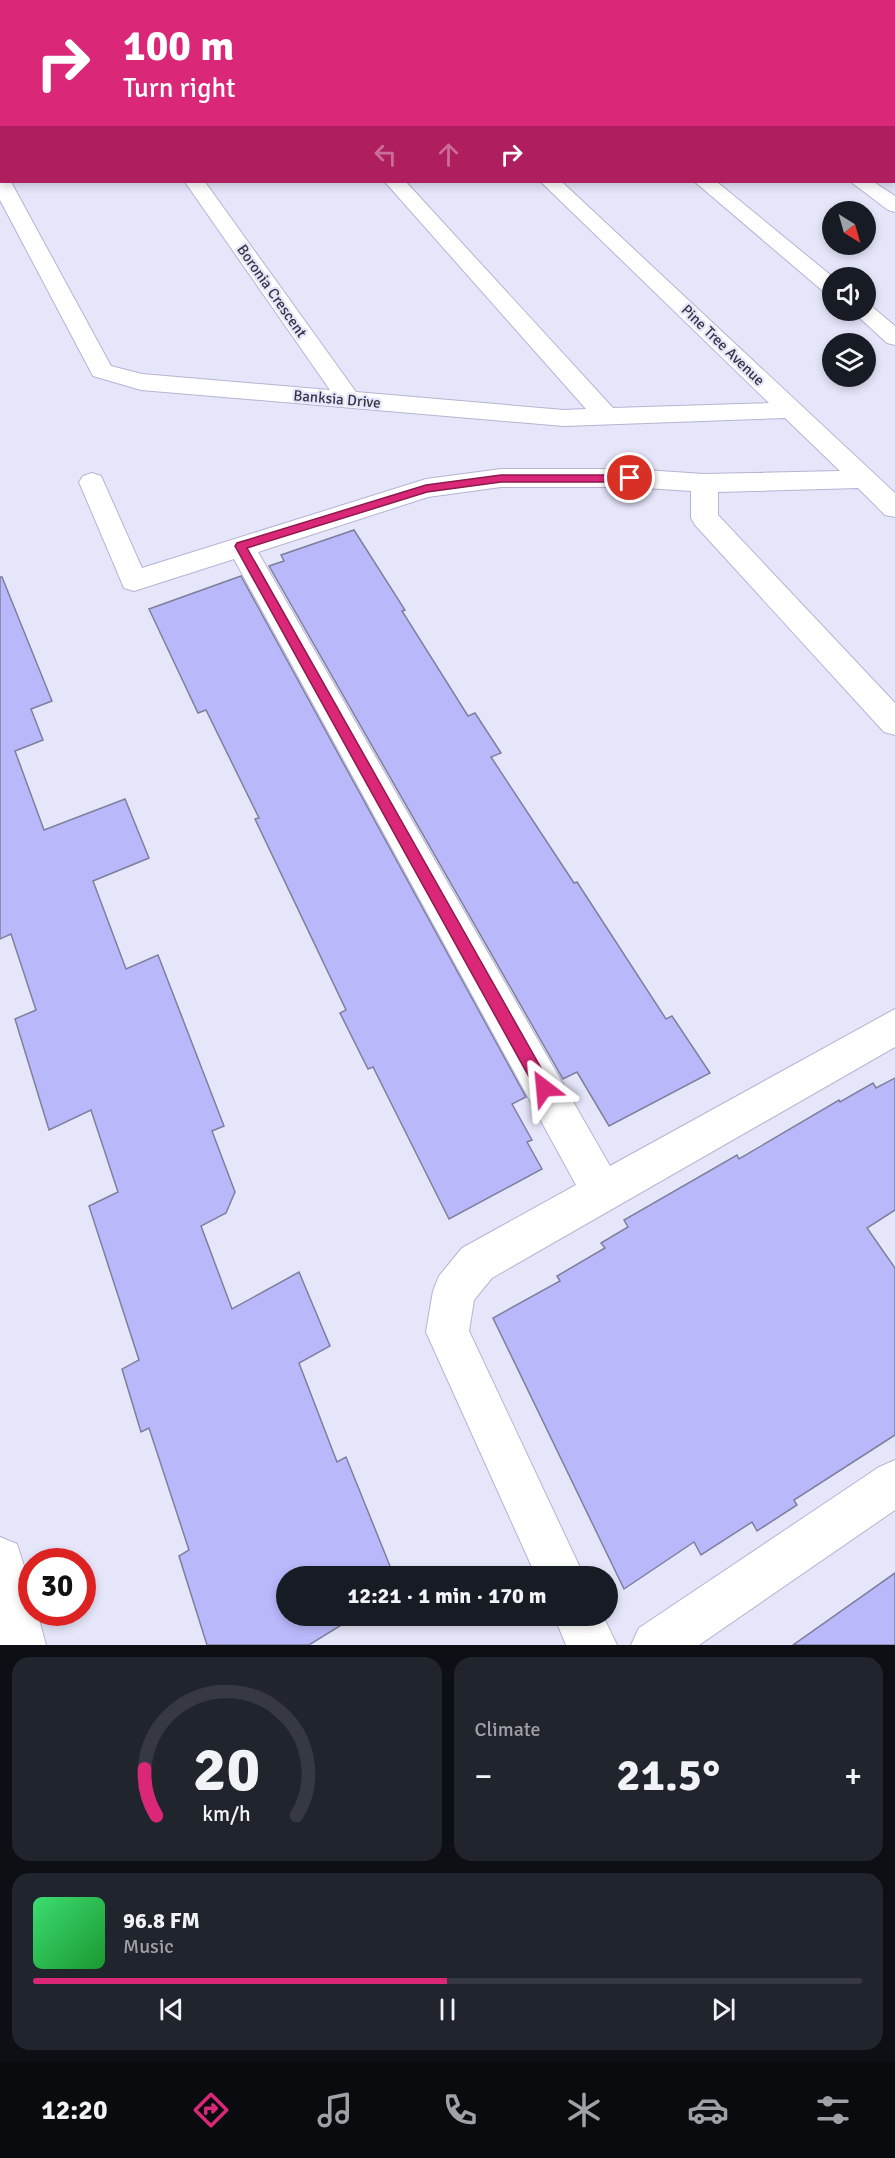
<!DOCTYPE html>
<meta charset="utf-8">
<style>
body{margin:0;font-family:Signika,sans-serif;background:#20242c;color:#f1f3f6;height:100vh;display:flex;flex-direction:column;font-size:22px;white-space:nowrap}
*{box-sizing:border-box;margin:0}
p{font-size:20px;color:#9ea1a6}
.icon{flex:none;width:33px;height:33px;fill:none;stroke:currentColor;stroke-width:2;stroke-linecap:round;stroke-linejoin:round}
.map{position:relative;height:1645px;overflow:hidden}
.drawer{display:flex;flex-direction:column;gap:12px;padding:12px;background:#0d0f14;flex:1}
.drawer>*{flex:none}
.banner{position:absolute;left:0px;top:0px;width:896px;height:183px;box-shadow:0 3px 9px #0003;background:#db2777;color:#fff;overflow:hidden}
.needle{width:39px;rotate:143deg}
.controls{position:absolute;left:822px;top:201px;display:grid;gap:12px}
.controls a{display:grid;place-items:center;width:54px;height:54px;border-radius:50%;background:#171b24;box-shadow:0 3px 9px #0003;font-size:30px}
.speed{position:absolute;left:18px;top:1548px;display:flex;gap:12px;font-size:30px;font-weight:700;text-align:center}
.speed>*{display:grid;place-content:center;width:78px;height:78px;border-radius:50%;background:#171b24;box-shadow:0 3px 9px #0003;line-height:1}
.speed .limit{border:9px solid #d22;background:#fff;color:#111}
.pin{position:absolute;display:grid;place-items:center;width:51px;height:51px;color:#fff;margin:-26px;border:3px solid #fff;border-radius:50%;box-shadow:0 2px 6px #0007}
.me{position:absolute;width:66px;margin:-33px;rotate:331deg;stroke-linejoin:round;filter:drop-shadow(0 0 4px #0008)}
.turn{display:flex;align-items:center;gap:21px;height:126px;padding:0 24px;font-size:27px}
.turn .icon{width:78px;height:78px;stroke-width:2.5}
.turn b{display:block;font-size:42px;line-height:51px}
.lanes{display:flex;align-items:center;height:57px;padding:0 24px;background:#0003;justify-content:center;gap:30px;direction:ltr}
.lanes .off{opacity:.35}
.big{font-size:45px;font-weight:800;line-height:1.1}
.drawer .card{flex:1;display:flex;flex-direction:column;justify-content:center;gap:9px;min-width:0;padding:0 21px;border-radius:18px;background:#20242c}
.drawer .dial{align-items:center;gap:0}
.dial svg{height:156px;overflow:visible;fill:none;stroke:#363941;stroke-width:7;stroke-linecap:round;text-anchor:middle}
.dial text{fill:#f1f3f6;stroke:none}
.song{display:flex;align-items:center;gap:18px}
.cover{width:72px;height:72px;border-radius:9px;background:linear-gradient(135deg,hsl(140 70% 55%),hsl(130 70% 35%))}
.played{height:6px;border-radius:3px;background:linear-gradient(90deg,#db2777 50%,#363941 50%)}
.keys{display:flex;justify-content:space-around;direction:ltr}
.heat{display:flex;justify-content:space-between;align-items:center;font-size:33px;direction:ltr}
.drawer .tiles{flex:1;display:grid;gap:12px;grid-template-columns:1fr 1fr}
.card:last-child{grid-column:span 2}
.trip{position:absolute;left:276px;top:1566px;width:342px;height:60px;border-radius:30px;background:#171b24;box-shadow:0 3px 9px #0003;font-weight:800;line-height:60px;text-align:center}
.dock{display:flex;height:96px;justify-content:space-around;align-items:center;background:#090b0e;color:#9ea1a6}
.dock .icon{width:42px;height:42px}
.dock .selected{color:#db2777}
.dock b{font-size:27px;color:#f1f3f6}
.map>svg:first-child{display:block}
</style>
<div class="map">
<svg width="895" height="1645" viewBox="0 0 895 1645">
<rect width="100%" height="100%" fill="#e6e6fb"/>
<g fill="#b9b8fb" stroke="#7f7f9d" stroke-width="1.5">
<path d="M 354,530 L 405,610 L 402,611 L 468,716 L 475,713 L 501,753 L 491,757 L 574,883 L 577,882 L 666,1019 L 672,1016 L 710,1073 L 609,1126 L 577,1072 L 563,1079 L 269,566 L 284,561 L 281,555 Z"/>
<path d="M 241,576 L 526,1097 L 512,1104 L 532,1140 L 527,1142 L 542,1169 L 449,1219 L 373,1067 L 368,1069 L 340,1013 L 346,1010 L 255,819 L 259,818 L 206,710 L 198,713 L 149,609 Z"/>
<path d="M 0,577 L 2,577 L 52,701 L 31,709 L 43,740 L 15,751 L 44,830 L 125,799 L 149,858 L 93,881 L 126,969 L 158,955 L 224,1126 L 212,1131 L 235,1192 L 226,1213 L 201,1226 L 232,1309 L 299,1272 L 330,1346 L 299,1363 L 337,1462 L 346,1457 L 394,1576 L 286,1576 L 286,1616 L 356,1616 L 309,1645 L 207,1645 L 179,1556 L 189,1550 L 149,1428 L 141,1432 L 122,1369 L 139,1360 L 89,1206 L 118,1192 L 91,1110 L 49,1130 L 15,1019 L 36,1010 L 11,934 L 0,939 Z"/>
<path d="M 895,1078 L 895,1210 L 867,1228 L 895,1268 L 895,1435 L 794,1500 L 797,1505 L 757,1531 L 752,1522 L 701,1555 L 694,1542 L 624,1589 L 493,1318 L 560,1281 L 557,1276 L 605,1248 L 601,1243 L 628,1227 L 624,1220 L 737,1155 L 739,1159 L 839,1100 L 840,1102 L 873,1083 L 876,1088 Z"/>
<path d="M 895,1573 L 895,1645 L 793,1645 Z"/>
</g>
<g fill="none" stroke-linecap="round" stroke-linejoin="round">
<defs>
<g id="minor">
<path d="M 34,0 L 52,0 L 53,2 L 35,2 Z"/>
<path d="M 229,0 L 245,0 L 246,2 L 229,2 Z"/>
<path d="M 348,0 L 364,0 L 365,2 L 348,2 Z"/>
<path d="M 526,0 L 542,0 L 543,2 L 526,2 Z"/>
<path d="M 790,0 L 808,0 L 809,2 L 791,2 Z"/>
<path d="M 883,0 L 895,0 L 895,6 L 894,2 L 882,2 Z"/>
<rect x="894" y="101" width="1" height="12"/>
<path d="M 0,175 L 2,182 L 11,182 L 111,366 L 142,374 L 330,390 L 185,182 L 205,182 L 356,392 L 564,410 L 586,409 L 385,182 L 406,182 L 613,408 L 769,403 L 541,182 L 562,182 L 895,493 L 895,517 L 885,515 L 858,488 L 718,492 L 718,515 L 895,703 L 895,735 L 884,732 L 695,525 L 691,518 L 691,491 L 630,487 L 501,487 L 428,497 L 258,552 L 610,1166 L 895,1009 L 895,1047 L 492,1278 L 474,1300 L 469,1331 L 584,1576 L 536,1576 L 426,1332 L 433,1291 L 439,1276 L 462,1248 L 576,1185 L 234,559 L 134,591 L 124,588 L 79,482 L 83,476 L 92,473 L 101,476 L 142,568 L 426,479 L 501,469 L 630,469 L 704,474 L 840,471 L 785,418 L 564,426 L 141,390 L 93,376 L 0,200 Z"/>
<path d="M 695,182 L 717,182 L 834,278 L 832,294 L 824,292 Z"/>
<path d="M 851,182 L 874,182 L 895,196 L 895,212 L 888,210 Z"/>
<path d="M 866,304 L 870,305 L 895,326 L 895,345 L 887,343 L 851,310 L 866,310 Z"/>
<path d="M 895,1460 L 895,1510 L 699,1645 L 631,1645 L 639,1628 L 879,1467 Z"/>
<path d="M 0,1537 L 17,1544 L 32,1591 L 32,1612 L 37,1612 L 46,1645 L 0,1645 Z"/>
<path d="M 554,1616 L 603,1616 L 617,1645 L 566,1645 Z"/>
</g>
</defs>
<use href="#minor" stroke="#b4b4d4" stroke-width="2"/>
<use href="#minor" fill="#fff" fill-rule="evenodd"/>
</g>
<path fill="#db2777" stroke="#8e194d" stroke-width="1.5" d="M 501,475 L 630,475 L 636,478 L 630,482 L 501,482 L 427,492 L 247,548 L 549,1082 L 552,1088 L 549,1093 L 544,1096 L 538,1093 L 235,546 L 237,543 L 426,485 Z"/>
<g text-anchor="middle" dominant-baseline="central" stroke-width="4.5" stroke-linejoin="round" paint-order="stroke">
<g font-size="15" fill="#363644" stroke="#e6e6fb">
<text transform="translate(272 291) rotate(55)">Boronia Crescent</text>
<text transform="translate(723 345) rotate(44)">Pine Tree Avenue</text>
<text transform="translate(337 399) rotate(5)">Banksia Drive</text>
</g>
</g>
</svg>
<div class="controls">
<a><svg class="needle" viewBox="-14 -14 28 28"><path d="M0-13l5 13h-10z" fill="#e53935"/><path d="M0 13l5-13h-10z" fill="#9ea1a6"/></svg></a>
<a><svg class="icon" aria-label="sound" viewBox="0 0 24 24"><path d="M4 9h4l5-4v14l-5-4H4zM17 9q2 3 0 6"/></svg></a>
<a><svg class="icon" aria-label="layers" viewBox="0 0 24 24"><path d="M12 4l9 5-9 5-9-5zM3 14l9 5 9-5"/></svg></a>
</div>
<div class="speed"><div class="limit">30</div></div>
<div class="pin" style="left:630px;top:478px;background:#d93025"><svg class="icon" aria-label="arrive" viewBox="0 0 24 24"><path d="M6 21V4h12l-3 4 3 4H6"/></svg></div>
<svg class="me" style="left:544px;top:1088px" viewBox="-20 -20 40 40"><path d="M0-17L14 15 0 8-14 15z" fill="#db2777" stroke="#fff" stroke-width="4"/></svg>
<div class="trip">12:21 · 1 min · 170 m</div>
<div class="banner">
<div class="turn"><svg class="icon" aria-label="right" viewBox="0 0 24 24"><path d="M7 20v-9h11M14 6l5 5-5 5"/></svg><div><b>100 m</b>Turn right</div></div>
<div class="lanes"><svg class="icon off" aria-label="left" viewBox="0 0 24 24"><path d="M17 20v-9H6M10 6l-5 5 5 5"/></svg><svg class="icon off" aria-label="ahead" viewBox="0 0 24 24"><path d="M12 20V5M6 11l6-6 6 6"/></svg><svg class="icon" aria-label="right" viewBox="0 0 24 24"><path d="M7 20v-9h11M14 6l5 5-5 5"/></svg></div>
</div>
</div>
<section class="drawer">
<div class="tiles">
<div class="card dial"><svg viewBox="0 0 100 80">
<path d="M14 69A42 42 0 1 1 86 69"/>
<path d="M14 69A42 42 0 0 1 8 45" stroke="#db2777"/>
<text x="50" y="56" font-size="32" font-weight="700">20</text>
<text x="50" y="72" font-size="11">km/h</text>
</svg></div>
<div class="card"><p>Climate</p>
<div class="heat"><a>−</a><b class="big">21.5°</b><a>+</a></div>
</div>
<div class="card">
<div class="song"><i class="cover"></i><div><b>96.8 FM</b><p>Music</p></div></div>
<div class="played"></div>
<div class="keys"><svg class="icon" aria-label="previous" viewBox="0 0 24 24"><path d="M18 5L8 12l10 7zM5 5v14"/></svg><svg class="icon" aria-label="pause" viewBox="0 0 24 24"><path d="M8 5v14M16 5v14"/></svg><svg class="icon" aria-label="next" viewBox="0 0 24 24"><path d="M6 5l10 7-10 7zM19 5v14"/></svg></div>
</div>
</div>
</section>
<nav class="dock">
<b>12:20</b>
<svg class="icon selected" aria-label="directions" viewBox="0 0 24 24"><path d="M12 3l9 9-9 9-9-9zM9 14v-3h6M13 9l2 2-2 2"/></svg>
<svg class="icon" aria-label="music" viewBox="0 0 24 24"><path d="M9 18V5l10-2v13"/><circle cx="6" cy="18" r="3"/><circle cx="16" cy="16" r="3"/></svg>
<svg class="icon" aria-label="phone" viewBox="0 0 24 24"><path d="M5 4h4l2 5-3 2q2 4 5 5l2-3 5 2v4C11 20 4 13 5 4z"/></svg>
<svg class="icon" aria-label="climate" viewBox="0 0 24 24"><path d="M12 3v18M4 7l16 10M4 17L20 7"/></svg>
<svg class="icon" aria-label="car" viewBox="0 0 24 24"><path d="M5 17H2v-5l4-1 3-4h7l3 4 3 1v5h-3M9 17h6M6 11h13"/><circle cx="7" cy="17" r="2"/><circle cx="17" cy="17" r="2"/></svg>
<svg class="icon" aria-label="filters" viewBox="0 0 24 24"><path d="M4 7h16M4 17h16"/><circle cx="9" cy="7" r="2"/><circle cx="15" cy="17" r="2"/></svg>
</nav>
